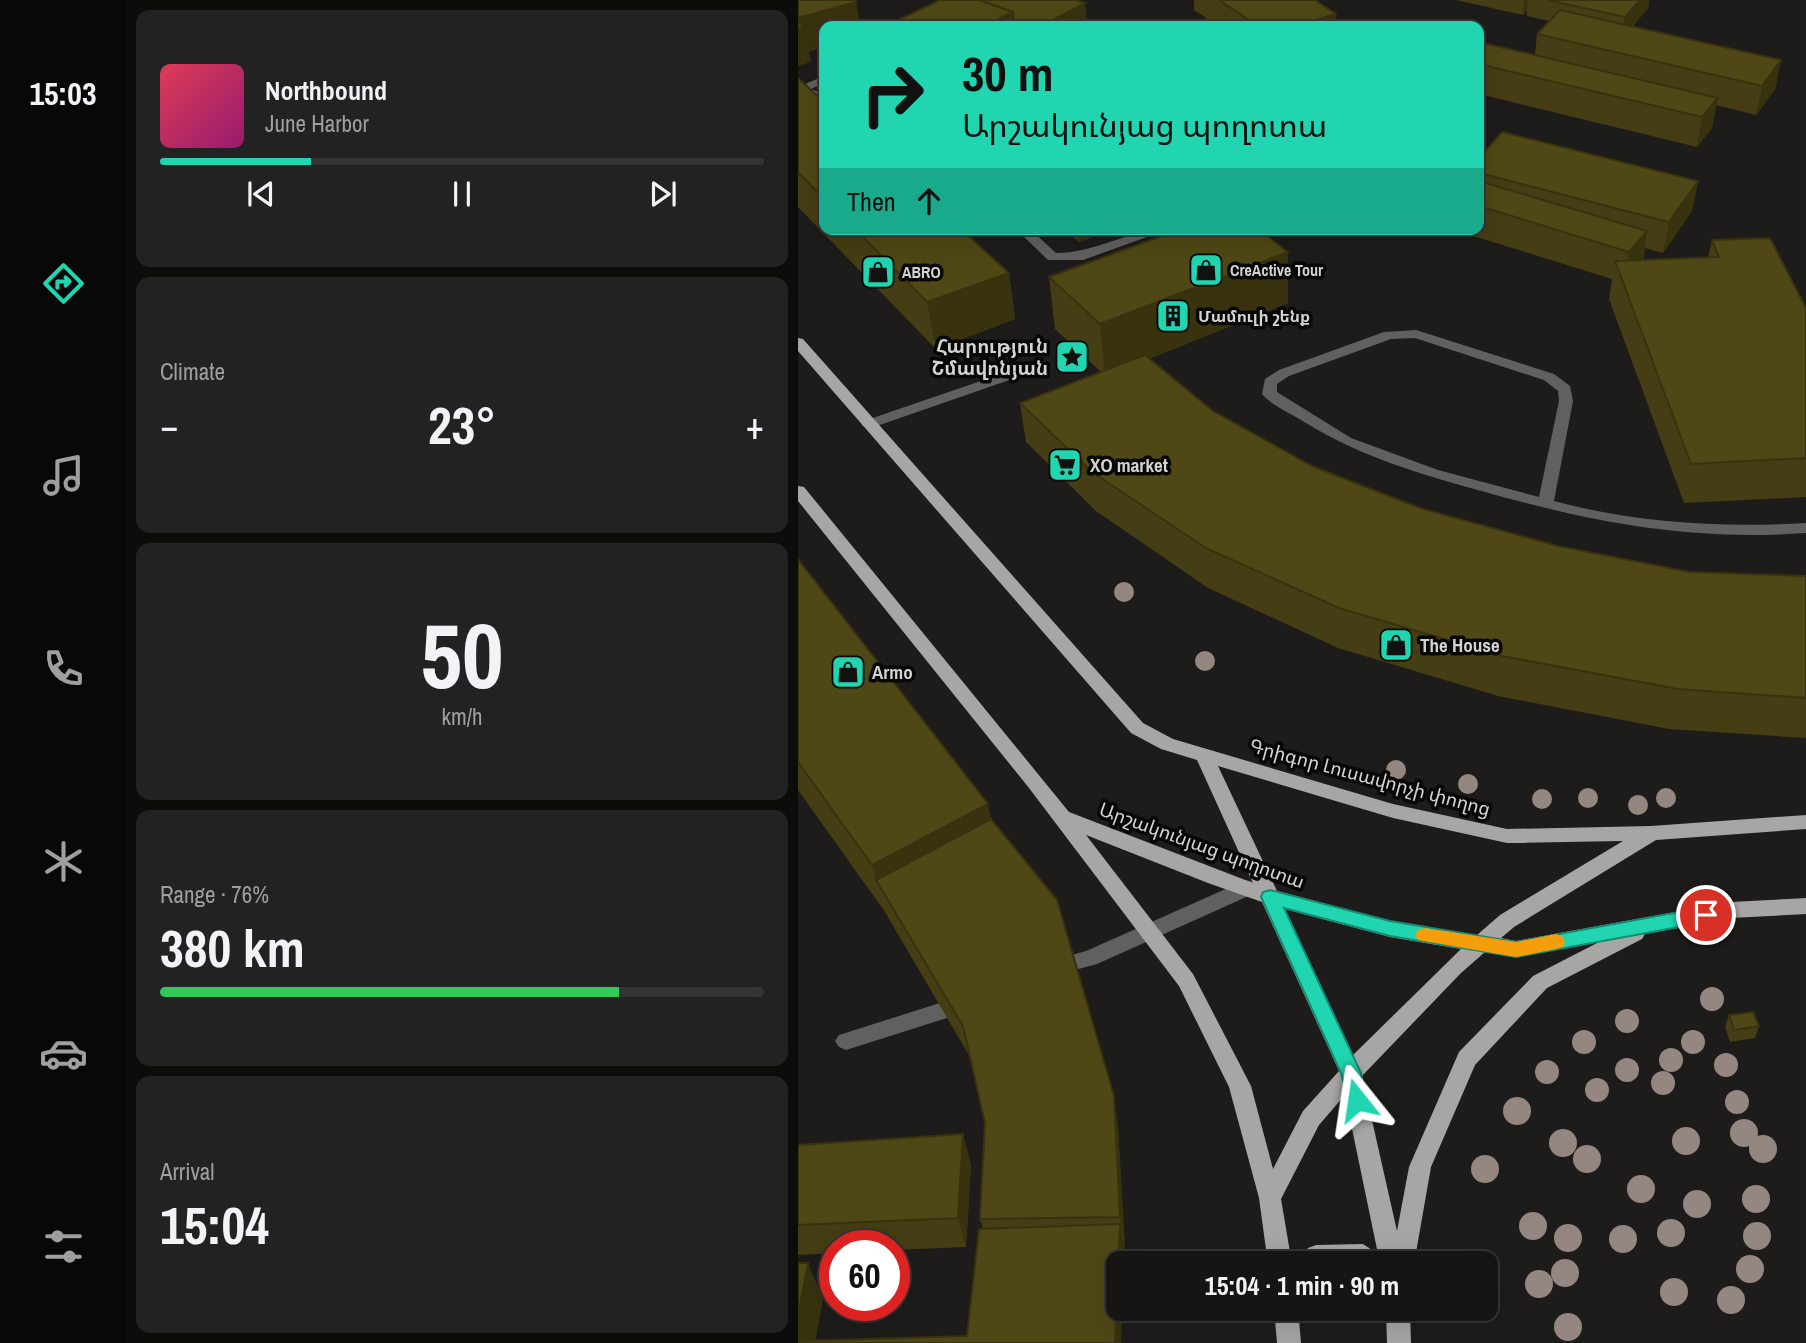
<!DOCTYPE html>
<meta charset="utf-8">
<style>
body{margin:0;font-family:"Archivo Narrow","Noto Sans Armenian",sans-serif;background:#232222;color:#f1f3f6;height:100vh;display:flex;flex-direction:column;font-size:26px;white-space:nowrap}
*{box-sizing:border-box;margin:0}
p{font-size:23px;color:#9e9fa0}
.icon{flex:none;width:38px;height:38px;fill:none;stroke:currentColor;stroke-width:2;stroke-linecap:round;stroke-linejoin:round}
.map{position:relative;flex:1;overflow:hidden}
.side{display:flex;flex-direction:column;gap:10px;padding:10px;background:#0c0c0b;width:672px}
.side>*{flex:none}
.guide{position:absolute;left:21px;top:21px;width:665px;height:214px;border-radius:14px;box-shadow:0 7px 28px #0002,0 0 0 2px #353434;background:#20d5b0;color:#111;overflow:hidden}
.speed{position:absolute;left:21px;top:1230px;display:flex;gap:14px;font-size:35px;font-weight:700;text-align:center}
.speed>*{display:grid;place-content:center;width:91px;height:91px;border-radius:50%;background:#161514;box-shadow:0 7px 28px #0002,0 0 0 2px #353434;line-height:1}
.speed .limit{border:10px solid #d22;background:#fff;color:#111}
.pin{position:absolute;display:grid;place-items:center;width:60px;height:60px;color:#fff;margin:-30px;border:4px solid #fff;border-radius:50%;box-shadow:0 2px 7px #0007}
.me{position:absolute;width:77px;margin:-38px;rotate:345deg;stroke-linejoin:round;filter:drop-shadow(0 0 5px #0008)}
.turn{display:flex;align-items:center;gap:24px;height:147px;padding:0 28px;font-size:32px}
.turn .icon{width:91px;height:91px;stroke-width:2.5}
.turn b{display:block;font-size:49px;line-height:60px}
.then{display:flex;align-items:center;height:66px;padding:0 28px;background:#0003;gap:14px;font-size:26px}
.big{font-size:52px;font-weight:800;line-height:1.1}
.side .card{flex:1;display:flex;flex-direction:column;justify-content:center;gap:10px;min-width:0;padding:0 24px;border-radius:14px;background:#232222}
.side .dial{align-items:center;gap:0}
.dial b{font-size:91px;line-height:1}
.song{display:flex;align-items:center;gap:21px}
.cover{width:84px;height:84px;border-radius:10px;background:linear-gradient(135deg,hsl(350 70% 55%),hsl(320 70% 35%))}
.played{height:7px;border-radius:4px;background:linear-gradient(90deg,#20d5b0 25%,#353434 25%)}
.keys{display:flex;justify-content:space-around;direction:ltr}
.heat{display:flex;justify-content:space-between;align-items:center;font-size:38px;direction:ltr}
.charge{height:10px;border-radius:5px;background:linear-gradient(90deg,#34c759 76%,#353434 0)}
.trip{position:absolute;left:308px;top:1251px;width:392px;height:70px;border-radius:14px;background:#161514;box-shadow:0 7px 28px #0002,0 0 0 2px #353434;font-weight:800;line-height:70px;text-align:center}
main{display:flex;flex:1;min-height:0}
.tab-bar{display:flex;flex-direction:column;width:126px;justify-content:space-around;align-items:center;background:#090808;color:#9e9fa0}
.tab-bar .icon{width:49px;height:49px}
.tab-bar .on{color:#20d5b0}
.tab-bar b{font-size:32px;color:#f1f3f6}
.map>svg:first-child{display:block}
</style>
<main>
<nav class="tab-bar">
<b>15:03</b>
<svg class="icon on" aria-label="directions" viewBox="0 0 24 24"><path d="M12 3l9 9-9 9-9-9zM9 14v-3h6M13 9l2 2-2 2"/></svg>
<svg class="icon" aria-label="music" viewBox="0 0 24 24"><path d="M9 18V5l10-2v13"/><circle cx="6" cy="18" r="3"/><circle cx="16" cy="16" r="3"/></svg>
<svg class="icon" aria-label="phone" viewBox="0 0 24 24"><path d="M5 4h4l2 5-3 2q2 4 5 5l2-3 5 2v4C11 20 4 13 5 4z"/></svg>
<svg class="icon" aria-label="climate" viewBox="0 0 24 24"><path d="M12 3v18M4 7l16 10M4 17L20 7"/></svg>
<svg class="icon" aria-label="car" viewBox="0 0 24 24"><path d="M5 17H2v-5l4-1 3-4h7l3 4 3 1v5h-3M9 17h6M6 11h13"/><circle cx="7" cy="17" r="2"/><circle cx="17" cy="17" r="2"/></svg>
<svg class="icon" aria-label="filters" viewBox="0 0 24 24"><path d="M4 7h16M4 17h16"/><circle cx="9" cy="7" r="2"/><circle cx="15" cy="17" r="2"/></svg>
</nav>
<section class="side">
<div class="card">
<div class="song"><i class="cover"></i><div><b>Northbound</b><p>June Harbor</p></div></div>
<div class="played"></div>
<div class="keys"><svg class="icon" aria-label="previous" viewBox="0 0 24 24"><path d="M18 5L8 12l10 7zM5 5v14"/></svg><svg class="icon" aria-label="pause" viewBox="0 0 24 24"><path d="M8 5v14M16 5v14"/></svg><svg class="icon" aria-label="next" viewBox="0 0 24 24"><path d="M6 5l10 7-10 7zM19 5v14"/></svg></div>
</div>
<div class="card"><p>Climate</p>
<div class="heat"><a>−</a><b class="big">23°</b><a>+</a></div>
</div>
<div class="card dial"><b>50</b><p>km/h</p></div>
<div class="card"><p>Range · 76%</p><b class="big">380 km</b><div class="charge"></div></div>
<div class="card"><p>Arrival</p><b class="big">15:04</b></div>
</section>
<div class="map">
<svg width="1008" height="1343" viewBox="0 0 1008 1343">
<rect width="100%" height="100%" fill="#1e1c1a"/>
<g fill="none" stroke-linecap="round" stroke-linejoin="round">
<g fill="#62605f" fill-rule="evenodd">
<path d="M 26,76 L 26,83 L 13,89 L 26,94 L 26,101 L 0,95 L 0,87 Z"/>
<path d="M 218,229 L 232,229 L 258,253 C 298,253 332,229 371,229 L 285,260 L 250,260 Z"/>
<path d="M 618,330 L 756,374 L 772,386 L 775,401 L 756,501 C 836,523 925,528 1008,523 L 1008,533 C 893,541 797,523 687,492 C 625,475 563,457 508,423 C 494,414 474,406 464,394 L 467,379 L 481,370 L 586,332 ZM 617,338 L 746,380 L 760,391 L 761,401 L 741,497 L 640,470 L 553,438 L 479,392 L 479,384 L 491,376 L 593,339 Z"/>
<path d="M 244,360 L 251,364 L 249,367 L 76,427 L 66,427 L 63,424 L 66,421 Z"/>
<path d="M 448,880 L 455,882 L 458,888 L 455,894 L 299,964 L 273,971 L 266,969 L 263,963 L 266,957 L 288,951 Z"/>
<path d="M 145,1002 L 152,1005 L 155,1011 L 152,1017 L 48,1050 L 41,1047 L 37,1041 L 41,1035 Z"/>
</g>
<g fill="#a8a6a4" fill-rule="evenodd">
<path d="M 0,338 L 5,339 L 345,723 L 375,739 L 595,804 L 709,829 L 853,826 L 1008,815 L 1008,829 L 858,840 L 716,927 L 703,938 L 718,941 L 933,902 L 1008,898 L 1008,914 L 933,918 L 847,934 L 844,939 L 749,988 L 677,1065 L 633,1167 L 616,1264 L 500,1264 L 510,1248 L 518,1245 L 565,1244 L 580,1254 L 547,1095 L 521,1125 L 483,1199 L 494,1264 L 470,1264 L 461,1198 L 431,1087 L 381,986 L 231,788 L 0,501 L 0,486 L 6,487 L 271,812 L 455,883 L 399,760 L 363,749 L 333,733 L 0,351 ZM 420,766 L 595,818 L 709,843 L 825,841 L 702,915 L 679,935 L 592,921 L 479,891 ZM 288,835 L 410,883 L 464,902 L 541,1071 L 505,1111 L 475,1169 L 453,1086 L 395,974 ZM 487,909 L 592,937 L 663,949 L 555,1055 ZM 801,942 L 735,976 L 661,1052 L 611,1167 L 599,1231 L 564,1076 L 663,973 L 687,952 L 718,957 Z"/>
<path d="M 476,1309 L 500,1309 L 503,1343 L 479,1343 Z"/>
<path d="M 588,1309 L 612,1309 L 613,1343 L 589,1343 Z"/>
</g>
</g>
<g fill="#948680">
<circle cx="326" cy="592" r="10"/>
<circle cx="407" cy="661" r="10"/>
<circle cx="598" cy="770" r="10"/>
<circle cx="670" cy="784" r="10"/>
<circle cx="790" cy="798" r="10"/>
<circle cx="868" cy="798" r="10"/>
<circle cx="744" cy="799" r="10"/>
<circle cx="840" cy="805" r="10"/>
<circle cx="914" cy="999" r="12"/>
<circle cx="829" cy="1021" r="12"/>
<circle cx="786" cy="1042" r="12"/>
<circle cx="895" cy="1042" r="12"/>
<circle cx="873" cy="1060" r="12"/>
<circle cx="928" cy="1065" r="12"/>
<circle cx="829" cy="1070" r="12"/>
<circle cx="749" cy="1072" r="12"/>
<circle cx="865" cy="1083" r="12"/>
<circle cx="799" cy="1090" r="12"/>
<circle cx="939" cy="1102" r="12"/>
<circle cx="719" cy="1111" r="14"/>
<circle cx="946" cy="1133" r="14"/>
<circle cx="888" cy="1141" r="14"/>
<circle cx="765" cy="1143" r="14"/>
<circle cx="965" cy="1149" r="14"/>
<circle cx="789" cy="1159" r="14"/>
<circle cx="687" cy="1169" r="14"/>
<circle cx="843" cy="1189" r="14"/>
<circle cx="958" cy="1199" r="14"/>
<circle cx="899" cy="1204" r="14"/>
<circle cx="735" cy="1226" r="14"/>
<circle cx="873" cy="1233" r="14"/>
<circle cx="959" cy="1236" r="14"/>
<circle cx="770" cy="1238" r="14"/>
<circle cx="825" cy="1239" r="14"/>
<circle cx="952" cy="1269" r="14"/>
<circle cx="767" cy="1273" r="14"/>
<circle cx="741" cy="1284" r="14"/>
<circle cx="876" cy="1292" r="14"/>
<circle cx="933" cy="1300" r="14"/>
<circle cx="770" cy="1327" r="14"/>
</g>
<g fill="#453d13">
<path d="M 142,0 L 289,24 L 284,26 L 87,26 Z"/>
<path d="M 396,0 L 517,0 L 538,14 L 538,26 L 420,26 L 396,10 Z"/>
<path d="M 658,0 L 851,0 L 850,8 L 834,27 L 983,60 L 977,89 L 958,115 L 918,105 L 914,128 L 899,147 L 681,94 L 681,42 L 737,55 L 739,34 L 751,21 L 729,16 L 729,10 L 725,15 Z"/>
<path d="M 0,78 L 26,102 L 26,229 L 163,229 L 211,273 L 217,319 L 138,349 L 0,207 Z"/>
<path d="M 681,158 L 900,181 L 894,211 L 865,253 L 847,248 L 845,260 L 910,257 L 914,240 L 1008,308 L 1008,497 L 886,503 L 811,299 L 814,279 L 653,229 L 681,229 Z"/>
<path d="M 266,229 L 318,229 L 281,242 Z"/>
<path d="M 490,252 L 490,303 L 351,359 L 415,411 L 514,466 L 622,508 L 760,546 L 892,572 L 1008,576 L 1008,738 L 871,729 L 700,696 L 540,648 L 410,588 L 298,511 L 228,442 L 222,403 L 303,372 L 257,329 L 251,277 Z"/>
<path d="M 0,559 L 193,819 L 320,1127 L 327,1254 L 320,1309 L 324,1309 L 323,1343 L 0,1343 L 25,1298 L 17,1341 L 169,1336 L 185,1228 L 182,1219 L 187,1123 L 172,1057 L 87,912 L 0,790 Z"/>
<path d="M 931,1015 L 961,1026 L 957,1038 L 932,1042 L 927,1027 Z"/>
<path d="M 0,1145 L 173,1164 L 168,1247 L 96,1250 L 96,1246 L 37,1246 L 37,1253 L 0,1255 Z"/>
</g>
<g fill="#38320f">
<path d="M 726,0 L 730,0 L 729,10 L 725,15 Z"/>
<path d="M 842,0 L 851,0 L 850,8 L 824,37 L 827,17 Z"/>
<path d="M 58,2 L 63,26 L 26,26 L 26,47 L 11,52 L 13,62 L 0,66 L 0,18 Z"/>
<path d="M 287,3 L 289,24 L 284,26 L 244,26 Z"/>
<path d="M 215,12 L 217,26 L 187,26 Z"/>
<path d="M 538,14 L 538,26 L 497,26 Z"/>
<path d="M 983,60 L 977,89 L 958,115 L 964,86 Z"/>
<path d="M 920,98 L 914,128 L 899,147 L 904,117 Z"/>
<path d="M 900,181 L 894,211 L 865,253 L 871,222 Z"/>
<path d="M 279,229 L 318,229 L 281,242 Z"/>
<path d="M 849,231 L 845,262 L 826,283 L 831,252 Z"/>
<path d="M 490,252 L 490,303 L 307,376 L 302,324 Z"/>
<path d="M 211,273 L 217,319 L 138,349 L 129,302 Z"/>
<path d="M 190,804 L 199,852 L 78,880 L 74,865 Z"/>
<path d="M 316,1096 L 320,1127 L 327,1246 L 322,1217 Z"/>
<path d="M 165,1134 L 173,1164 L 168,1247 L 160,1218 Z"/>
<path d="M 322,1224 L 327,1254 L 326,1264 L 320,1264 Z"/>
<path d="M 10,1263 L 25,1298 L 17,1343 L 0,1343 L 0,1316 Z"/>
<path d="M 320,1268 L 320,1309 L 324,1309 L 323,1343 L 317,1343 Z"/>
</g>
<g fill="#504716" stroke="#38320f" stroke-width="2">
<path d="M 0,0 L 56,0 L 58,2 L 0,18 Z"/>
<path d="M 142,0 L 182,0 L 215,12 L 187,26 L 87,26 Z"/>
<path d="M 182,0 L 278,0 L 287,3 L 244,26 L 231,26 L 216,21 L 215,12 Z"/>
<path d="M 421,0 L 517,0 L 538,14 L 497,26 L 460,26 Z"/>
<path d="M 749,0 L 842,0 L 827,17 Z"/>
<path d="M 762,10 L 983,60 L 964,86 L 739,34 Z"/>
<path d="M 0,22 L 6,27 L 0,29 Z"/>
<path d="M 681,42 L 920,98 L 904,117 L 681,64 Z"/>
<path d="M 0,78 L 26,102 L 26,199 L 0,172 Z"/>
<path d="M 704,132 L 900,181 L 871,222 L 681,173 L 681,158 Z"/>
<path d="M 681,181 L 849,231 L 831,252 L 681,206 Z"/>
<path d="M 57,229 L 163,229 L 211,273 L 129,302 Z"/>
<path d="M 383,229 L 460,229 L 490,252 L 302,324 L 251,277 Z"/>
<path d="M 972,238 L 1008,308 L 1008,458 L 893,464 L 817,261 L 921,257 L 914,240 Z"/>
<path d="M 347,355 L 415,411 L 514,466 L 622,508 L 760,546 L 892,572 L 1008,576 L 1008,698 L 880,689 L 704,656 L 541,608 L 408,548 L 294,472 L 222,403 Z"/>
<path d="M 0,559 L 190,804 L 74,865 L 0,762 Z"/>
<path d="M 193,819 L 259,900 L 316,1096 L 322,1217 L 182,1219 L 187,1123 L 165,1026 L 78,880 Z"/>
<path d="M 955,1012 L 961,1026 L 936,1030 L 931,1015 Z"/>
<path d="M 165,1134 L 160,1218 L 0,1225 L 0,1145 Z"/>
<path d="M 322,1224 L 317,1343 L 1,1343 L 1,1341 L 169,1336 L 181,1229 Z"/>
<path d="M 0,1263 L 10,1263 L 0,1316 Z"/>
</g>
<path fill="#20d5b0" stroke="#158a72" stroke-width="2" d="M 472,890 L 592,921 L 718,942 L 908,907 L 914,910 L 917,915 L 914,920 L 908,922 L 718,957 L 592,936 L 486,908 L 563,1073 L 569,1100 L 566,1107 L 559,1109 L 552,1107 L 543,1073 L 463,897 L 465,892 Z"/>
<path fill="#f59e0b" d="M 627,928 L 718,942 L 758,934 L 765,937 L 767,942 L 765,947 L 758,949 L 718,957 L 620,940 L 617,935 L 620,930 Z"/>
<defs>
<symbol id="shop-square" viewBox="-11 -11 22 22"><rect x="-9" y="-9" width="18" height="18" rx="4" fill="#20d5b0" stroke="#070706"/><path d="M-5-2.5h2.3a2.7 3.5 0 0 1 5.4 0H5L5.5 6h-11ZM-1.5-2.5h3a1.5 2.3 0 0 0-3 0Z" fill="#111"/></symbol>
<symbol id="building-square" viewBox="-11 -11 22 22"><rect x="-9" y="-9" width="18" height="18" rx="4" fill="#20d5b0" stroke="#070706"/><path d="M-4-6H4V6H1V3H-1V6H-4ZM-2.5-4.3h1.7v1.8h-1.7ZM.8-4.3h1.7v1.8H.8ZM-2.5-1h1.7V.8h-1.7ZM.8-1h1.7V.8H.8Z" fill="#111"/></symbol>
<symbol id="sight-square" viewBox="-11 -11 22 22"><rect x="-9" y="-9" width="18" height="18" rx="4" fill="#20d5b0" stroke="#070706"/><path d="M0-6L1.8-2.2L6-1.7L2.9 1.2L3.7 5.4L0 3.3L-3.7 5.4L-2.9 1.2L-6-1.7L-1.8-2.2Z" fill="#111"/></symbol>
<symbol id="supermarket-square" viewBox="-11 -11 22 22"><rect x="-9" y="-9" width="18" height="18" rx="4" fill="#20d5b0" stroke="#070706"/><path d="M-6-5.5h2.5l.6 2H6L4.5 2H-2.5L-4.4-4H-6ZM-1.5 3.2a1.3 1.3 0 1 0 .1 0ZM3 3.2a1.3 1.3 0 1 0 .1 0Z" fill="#111"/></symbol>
</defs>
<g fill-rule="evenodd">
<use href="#shop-square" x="389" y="251" width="38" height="38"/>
<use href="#shop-square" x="61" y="253" width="38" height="38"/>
<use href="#building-square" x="356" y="297" width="38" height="38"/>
<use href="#sight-square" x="255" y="338" width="38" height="38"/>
<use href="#supermarket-square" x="248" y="446" width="38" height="38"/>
<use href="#shop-square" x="579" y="626" width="38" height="38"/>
<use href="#shop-square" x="31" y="653" width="38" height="38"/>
</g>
<g text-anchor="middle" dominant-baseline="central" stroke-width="7" stroke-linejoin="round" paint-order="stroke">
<g font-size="16" font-weight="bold" fill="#d4d3d1" stroke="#070706" text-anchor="start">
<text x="432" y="270">CreActive Tour</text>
<text x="104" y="272">ABRO</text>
<text x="400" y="316">Մամուլի շենք</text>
</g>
<g font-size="19" font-weight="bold" fill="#d4d3d1" stroke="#070706" text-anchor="start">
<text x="250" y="346" text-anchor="end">Հարություն<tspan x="250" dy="22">Շմավոնյան</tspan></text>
<text x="292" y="465">XO market</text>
<text x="622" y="645">The House</text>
<text x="74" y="672">Armo</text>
</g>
<g font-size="19" fill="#d4d3d1" stroke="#070706">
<text transform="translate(572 777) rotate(15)">Գրիգոր Լուսավորչի փողոց</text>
<text transform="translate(404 845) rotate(20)">Արշակունյաց պողոտա</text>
</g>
</g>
</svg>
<div class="speed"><div class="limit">60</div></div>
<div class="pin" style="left:908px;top:915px;background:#d93025"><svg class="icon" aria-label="arrive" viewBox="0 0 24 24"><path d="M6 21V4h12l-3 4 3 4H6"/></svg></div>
<svg class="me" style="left:559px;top:1100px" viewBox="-20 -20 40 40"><path d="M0-17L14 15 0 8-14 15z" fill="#20d5b0" stroke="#fff" stroke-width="4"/></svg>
<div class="trip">15:04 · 1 min · 90 m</div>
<div class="guide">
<div class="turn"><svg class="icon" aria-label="right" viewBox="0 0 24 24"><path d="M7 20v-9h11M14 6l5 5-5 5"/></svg><div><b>30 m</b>Արշակունյաց պողոտա</div></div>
<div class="then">Then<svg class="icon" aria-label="ahead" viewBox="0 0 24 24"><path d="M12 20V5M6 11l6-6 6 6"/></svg></div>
</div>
</div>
</main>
